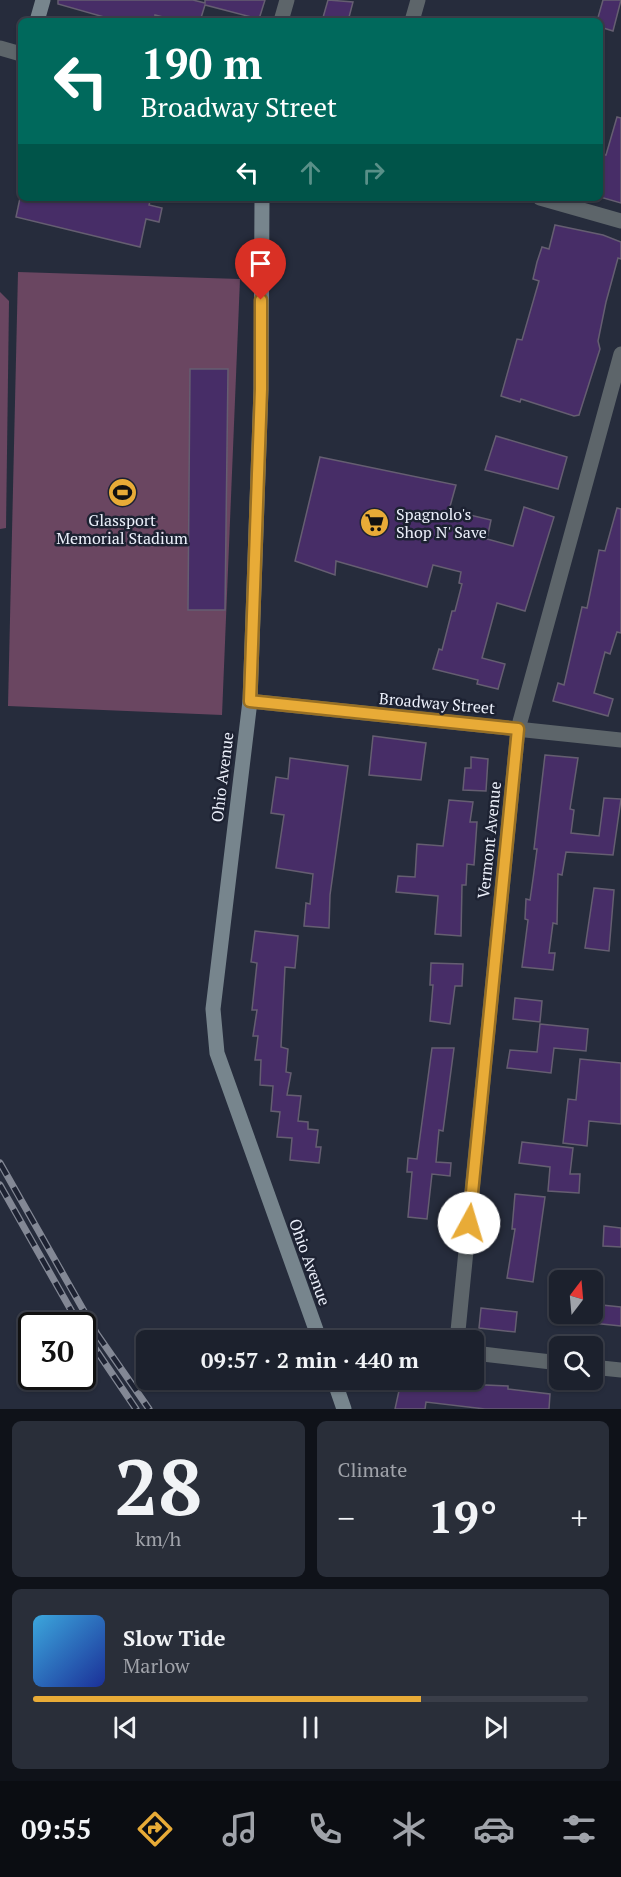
<!DOCTYPE html>
<meta charset="utf-8">
<style>
body{margin:0;font-family:"PT Serif",serif;background:#292e39;color:#f1f3f6;height:100vh;display:flex;flex-direction:column;font-size:22px;white-space:nowrap}
*{box-sizing:border-box;margin:0}
p{font-size:20px;color:#a0a3aa}
.icon{flex:none;width:33px;height:33px;fill:none;stroke:currentColor;stroke-width:2;stroke-linecap:round;stroke-linejoin:round}
.map{position:relative;height:1409px;overflow:hidden}
.side{display:flex;flex-direction:column;gap:12px;padding:12px;background:#0f1219;flex:1}
.side>*{flex:none}
.guide{position:absolute;left:18px;top:18px;width:585px;height:183px;border-radius:9px;box-shadow:0 2px 4px #0004,0 0 0 2px #3a3e49;background:#00695c;color:#fff;overflow:hidden}
.needle{width:39px;rotate:16deg}
.tools{position:absolute;left:549px;top:1270px;display:grid;gap:12px}
.tools a{display:grid;place-items:center;width:54px;height:54px;border-radius:9px;background:#1c212d;box-shadow:0 2px 4px #0004,0 0 0 2px #3a3e49;font-size:30px}
.speed{position:absolute;left:18px;top:1312px;display:flex;gap:12px;font-size:30px;font-weight:700;text-align:center}
.speed>*{display:grid;place-content:center;width:78px;height:78px;border-radius:50%;background:#1c212d;box-shadow:0 2px 4px #0004,0 0 0 2px #3a3e49;line-height:1}
.speed .limit{border:3px solid #111;border-radius:9px;background:#fff;color:#111}
.pin{position:absolute;display:grid;place-items:center;width:51px;height:51px;color:#fff;margin:-62px -26px;border-radius:50% 50% 50% 0;rotate:-45deg;box-shadow:0 0 6px #0007}
.pin .icon{rotate:45deg}
.me{position:absolute;width:66px;margin:-33px;rotate:6deg;stroke-linejoin:round;filter:drop-shadow(0 0 4px #0008)}
.turn{display:flex;align-items:center;gap:21px;height:126px;padding:0 24px;font-size:27px}
.turn .icon{width:78px;height:78px;stroke-width:2.5}
.turn b{display:block;font-size:42px;line-height:51px}
.lanes{display:flex;align-items:center;height:57px;padding:0 24px;background:#0003;justify-content:center;gap:30px;direction:ltr}
.lanes .off{opacity:.35}
.big{font-size:45px;font-weight:700;line-height:1.1}
.side .tile{flex:1;display:flex;flex-direction:column;justify-content:center;gap:9px;min-width:0;padding:0 21px;border-radius:9px;background:#292e39}
.side .dial{align-items:center;gap:0}
.dial b{font-size:78px;line-height:1}
.song{display:flex;align-items:center;gap:18px}
.cover{width:72px;height:72px;border-radius:9px;background:linear-gradient(135deg,hsl(200 70% 55%),hsl(230 70% 35%))}
.played{height:6px;border-radius:3px;background:linear-gradient(90deg,#e8ab37 70%,#3a3e49 70%)}
.keys{display:flex;justify-content:space-around;direction:ltr}
.heat{display:flex;justify-content:space-between;align-items:center;font-size:33px;direction:ltr}
.side .tiles{flex:1;display:grid;gap:12px;grid-template-columns:1fr 1fr}
.tile:last-child{grid-column:span 2}
.trip{position:absolute;left:136px;top:1330px;width:348px;height:60px;border-radius:9px;background:#1c212d;box-shadow:0 2px 4px #0004,0 0 0 2px #3a3e49;font-weight:700;line-height:60px;text-align:center}
.menu{display:flex;height:96px;justify-content:space-around;align-items:center;background:#0b0d12;color:#a0a3aa}
.menu .icon{width:42px;height:42px}
.menu .active{color:#e8ab37}
.menu b{font-size:27px;color:#f1f3f6}
.map>svg:first-child{display:block}
</style>
<div class="map">
<svg width="621" height="1409" viewBox="0 0 621 1409">
<rect width="100%" height="100%" fill="#262c3c"/>
<g fill="#6a4661">
<path d="M 18,272 L 240,279 L 222,715 L 8,706 Z"/>
<path d="M 0,292 L 9,301 L 6,528 L 0,529 Z"/>
</g>
<g fill="#472d67" stroke="#655e71" stroke-width="1.5">
<path d="M 58,0 L 193,0 L 205,3 L 205,0 L 265,0 L 259,19 L 205,5 L 200,21 L 178,21 L 155,15 L 154,21 L 118,21 L 58,4 Z"/>
<path d="M 328,0 L 353,2 L 348,21 L 322,21 Z"/>
<path d="M 603,0 L 621,0 L 613,31 L 600,27 L 600,21 L 597,21 Z"/>
<path d="M 617,117 L 621,118 L 621,203 L 600,197 L 600,155 L 606,155 Z"/>
<path d="M 20,198 L 151,198 L 149,205 L 162,208 L 159,222 L 146,219 L 140,247 L 16,217 Z"/>
<path d="M 555,225 L 603,235 L 621,242 L 621,259 L 618,258 L 606,302 L 598,341 L 600,349 L 579,415 L 574,416 L 521,399 L 520,402 L 501,396 L 517,339 L 522,340 L 539,281 L 533,279 L 537,262 L 542,247 L 549,249 Z"/>
<path d="M 190,369 L 228,369 L 225,610 L 188,610 Z"/>
<path d="M 496,436 L 567,457 L 558,489 L 485,470 Z"/>
<path d="M 320,457 L 456,485 L 449,510 L 491,520 L 487,539 L 513,546 L 524,507 L 554,517 L 525,611 L 497,603 L 482,658 L 505,664 L 498,689 L 477,684 L 478,680 L 433,669 L 439,649 L 442,650 L 452,611 L 455,611 L 462,584 L 459,583 L 461,572 L 433,565 L 427,587 L 336,561 L 335,575 L 295,561 Z"/>
<path d="M 617,508 L 621,509 L 621,633 L 617,632 L 610,654 L 605,652 L 594,693 L 613,699 L 608,716 L 553,701 L 558,683 L 564,685 L 582,607 L 587,608 L 599,550 L 605,551 Z"/>
<path d="M 373,736 L 426,743 L 421,780 L 369,775 Z"/>
<path d="M 545,755 L 578,758 L 570,809 L 574,810 L 571,833 L 599,836 L 604,798 L 621,799 L 613,855 L 566,852 L 562,875 L 558,874 L 557,924 L 553,923 L 549,953 L 555,953 L 553,970 L 522,967 L 528,920 L 525,919 L 526,899 L 530,900 L 533,879 L 537,849 L 534,849 Z"/>
<path d="M 471,757 L 488,759 L 486,791 L 463,790 L 465,768 L 471,768 Z"/>
<path d="M 290,758 L 348,766 L 330,895 L 329,928 L 304,926 L 306,903 L 310,904 L 313,874 L 276,868 L 284,815 L 271,813 L 276,777 L 288,779 Z"/>
<path d="M 449,800 L 473,802 L 470,822 L 477,822 L 474,865 L 467,864 L 466,885 L 462,885 L 461,936 L 435,934 L 438,896 L 396,892 L 398,876 L 415,877 L 417,844 L 443,846 Z"/>
<path d="M 594,888 L 614,890 L 609,951 L 585,948 Z"/>
<path d="M 255,931 L 298,936 L 295,968 L 285,967 L 281,1047 L 288,1049 L 286,1072 L 291,1073 L 287,1095 L 301,1096 L 298,1121 L 308,1122 L 308,1129 L 318,1130 L 316,1147 L 321,1147 L 319,1163 L 290,1160 L 292,1138 L 277,1137 L 280,1112 L 271,1111 L 273,1086 L 260,1085 L 261,1060 L 255,1060 L 258,1036 L 253,1036 L 257,1010 L 252,1010 L 257,963 L 251,962 Z"/>
<path d="M 431,963 L 463,964 L 462,986 L 455,986 L 450,1024 L 430,1021 L 433,985 L 430,985 Z"/>
<path d="M 515,998 L 542,1001 L 540,1022 L 513,1019 Z"/>
<path d="M 540,1024 L 588,1029 L 586,1051 L 554,1048 L 551,1073 L 507,1068 L 510,1050 L 537,1052 Z"/>
<path d="M 432,1048 L 454,1048 L 443,1131 L 439,1130 L 436,1162 L 451,1163 L 450,1176 L 432,1174 L 427,1219 L 408,1217 L 412,1172 L 407,1172 L 408,1158 L 417,1159 Z"/>
<path d="M 580,1059 L 621,1063 L 621,1124 L 589,1121 L 587,1146 L 563,1143 L 568,1099 L 576,1100 Z"/>
<path d="M 522,1142 L 573,1148 L 570,1174 L 580,1174 L 579,1193 L 548,1191 L 550,1167 L 519,1163 Z"/>
<path d="M 515,1194 L 545,1197 L 533,1282 L 507,1278 L 515,1229 L 512,1229 Z"/>
<path d="M 604,1226 L 621,1228 L 621,1247 L 603,1246 Z"/>
<path d="M 592,1304 L 621,1307 L 621,1326 L 592,1323 Z"/>
<path d="M 481,1308 L 517,1312 L 515,1332 L 479,1328 Z"/>
<path d="M 420,1380 L 441,1385 L 441,1380 L 463,1380 L 462,1384 L 508,1386 L 508,1389 L 550,1394 L 549,1409 L 485,1409 L 426,1402 L 425,1409 L 395,1409 L 400,1386 L 418,1387 Z"/>
</g>
<g fill="none" stroke-linecap="round" stroke-linejoin="round">
<g stroke="#5d656a" stroke-width="15">
<path d="M 281,21 L 287,0"/>
<path d="M 412,21 L 418,0"/>
<path d="M 0,48 L 21,54"/>
<path d="M 540,198 L 621,221"/>
<path d="M 250,701 L 621,740"/>
<path d="M 337,1341 L 346,1339 L 367,1341"/>
<path d="M 457,1341 L 518,729 L 621,354"/>
<path d="M 474,1353 L 560,1363"/>
<path d="M 592,1367 L 621,1370"/>
</g>
<g stroke="#77858d" stroke-width="15">
<path d="M 37,21 L 43,0"/>
<path d="M 262,198 L 261,389 L 250,701 L 213,1009 L 217,1053 L 320,1341"/>
<path d="M 334,1380 L 344,1409"/>
</g>
<defs>
<g id="rail">
<path d="M 0,1163 L 97,1334 L 149,1409"/>
<path d="M 0,1185 L 80,1326"/>
<path d="M 82,1329 L 136,1409"/>
</g>
</defs>
<use href="#rail" stroke="#838895" stroke-width="7"/>
<use href="#rail" stroke="#1d2232" stroke-width="4.5" stroke-dasharray="14" stroke-linecap="butt"/>
</g>
<g fill="none" stroke-linecap="round" stroke-linejoin="round">
<defs>
<path id="route" d="M 261,300 L 261,389 L 250,701 L 518,729 L 469,1223"/>
</defs>
<use href="#route" stroke="#976f24" stroke-width="15"/>
<use href="#route" stroke="#e8ab37" stroke-width="10"/>
</g>
<defs>
<symbol id="stadium-disc" viewBox="-11 -11 22 22"><circle r="9.5" fill="#e8ab37" stroke="#1d2232"/><path d="M0-5a6.5 5 0 1 0 0 10a6.5 5 0 1 0 0-10ZM-3.5-1.8h7v3.6h-7Z" fill="#111"/></symbol>
<symbol id="supermarket-disc" viewBox="-11 -11 22 22"><circle r="9.5" fill="#e8ab37" stroke="#1d2232"/><path d="M-6-5.5h2.5l.6 2H6L4.5 2H-2.5L-4.4-4H-6ZM-1.5 3.2a1.3 1.3 0 1 0 .1 0ZM3 3.2a1.3 1.3 0 1 0 .1 0Z" fill="#111"/></symbol>
</defs>
<g fill-rule="evenodd">
<use href="#stadium-disc" x="106" y="476" width="33" height="33"/>
<use href="#supermarket-disc" x="358" y="506" width="33" height="33"/>
</g>
<g text-anchor="middle" dominant-baseline="central" stroke-width="5" stroke-linejoin="round" paint-order="stroke">
<g font-size="16" fill="#ecf0fb" stroke="#1d2232" text-anchor="start">
<text x="396" y="514">Spagnolo's<tspan x="396" dy="18">Shop N' Save</tspan></text>
<text x="122" y="520" text-anchor="middle">Glassport<tspan x="122" dy="18">Memorial Stadium</tspan></text>
</g>
<g font-size="16" fill="#ecf0fb" stroke="#1d2232">
<text transform="translate(437 703) rotate(5)">Broadway Street</text>
<text transform="translate(222 777) rotate(-83)">Ohio Avenue</text>
<text transform="translate(489 840) rotate(-84)">Vermont Avenue</text>
<text transform="translate(310 1262) rotate(70)">Ohio Avenue</text>
</g>
</g>
</svg>
<div class="tools">
<a><svg class="needle" viewBox="-14 -14 28 28"><path d="M0-13l5 13h-10z" fill="#e53935"/><path d="M0 13l5-13h-10z" fill="#a0a3aa"/></svg></a>
<a><svg class="icon" aria-label="search" viewBox="0 0 24 24"><circle cx="10" cy="10" r="6"/><path d="M15 15l6 6"/></svg></a>
</div>
<div class="speed"><div class="limit">30</div></div>
<div class="pin" style="left:261px;top:300px;background:#d93025"><svg class="icon" aria-label="arrive" viewBox="0 0 24 24"><path d="M6 21V4h12l-3 4 3 4H6"/></svg></div>
<svg class="me" style="left:469px;top:1223px" viewBox="-20 -20 40 40"><circle r="19" fill="#fff"/><path d="M0-13L10 11 0 6-10 11z" fill="#e8ab37"/></svg>
<div class="trip">09:57 · 2 min · 440 m</div>
<div class="guide">
<div class="turn"><svg class="icon" aria-label="left" viewBox="0 0 24 24"><path d="M17 20v-9H6M10 6l-5 5 5 5"/></svg><div><b>190 m</b>Broadway Street</div></div>
<div class="lanes"><svg class="icon" aria-label="left" viewBox="0 0 24 24"><path d="M17 20v-9H6M10 6l-5 5 5 5"/></svg><svg class="icon off" aria-label="ahead" viewBox="0 0 24 24"><path d="M12 20V5M6 11l6-6 6 6"/></svg><svg class="icon off" aria-label="right" viewBox="0 0 24 24"><path d="M7 20v-9h11M14 6l5 5-5 5"/></svg></div>
</div>
</div>
<section class="side">
<div class="tiles">
<div class="tile dial"><b>28</b><p>km/h</p></div>
<div class="tile"><p>Climate</p>
<div class="heat"><a>−</a><b class="big">19°</b><a>+</a></div>
</div>
<div class="tile">
<div class="song"><i class="cover"></i><div><b>Slow Tide</b><p>Marlow</p></div></div>
<div class="played"></div>
<div class="keys"><svg class="icon" aria-label="previous" viewBox="0 0 24 24"><path d="M18 5L8 12l10 7zM5 5v14"/></svg><svg class="icon" aria-label="pause" viewBox="0 0 24 24"><path d="M8 5v14M16 5v14"/></svg><svg class="icon" aria-label="next" viewBox="0 0 24 24"><path d="M6 5l10 7-10 7zM19 5v14"/></svg></div>
</div>
</div>
</section>
<nav class="menu">
<b>09:55</b>
<svg class="icon active" aria-label="directions" viewBox="0 0 24 24"><path d="M12 3l9 9-9 9-9-9zM9 14v-3h6M13 9l2 2-2 2"/></svg>
<svg class="icon" aria-label="music" viewBox="0 0 24 24"><path d="M9 18V5l10-2v13"/><circle cx="6" cy="18" r="3"/><circle cx="16" cy="16" r="3"/></svg>
<svg class="icon" aria-label="phone" viewBox="0 0 24 24"><path d="M5 4h4l2 5-3 2q2 4 5 5l2-3 5 2v4C11 20 4 13 5 4z"/></svg>
<svg class="icon" aria-label="climate" viewBox="0 0 24 24"><path d="M12 3v18M4 7l16 10M4 17L20 7"/></svg>
<svg class="icon" aria-label="car" viewBox="0 0 24 24"><path d="M5 17H2v-5l4-1 3-4h7l3 4 3 1v5h-3M9 17h6M6 11h13"/><circle cx="7" cy="17" r="2"/><circle cx="17" cy="17" r="2"/></svg>
<svg class="icon" aria-label="filters" viewBox="0 0 24 24"><path d="M4 7h16M4 17h16"/><circle cx="9" cy="7" r="2"/><circle cx="15" cy="17" r="2"/></svg>
</nav>
